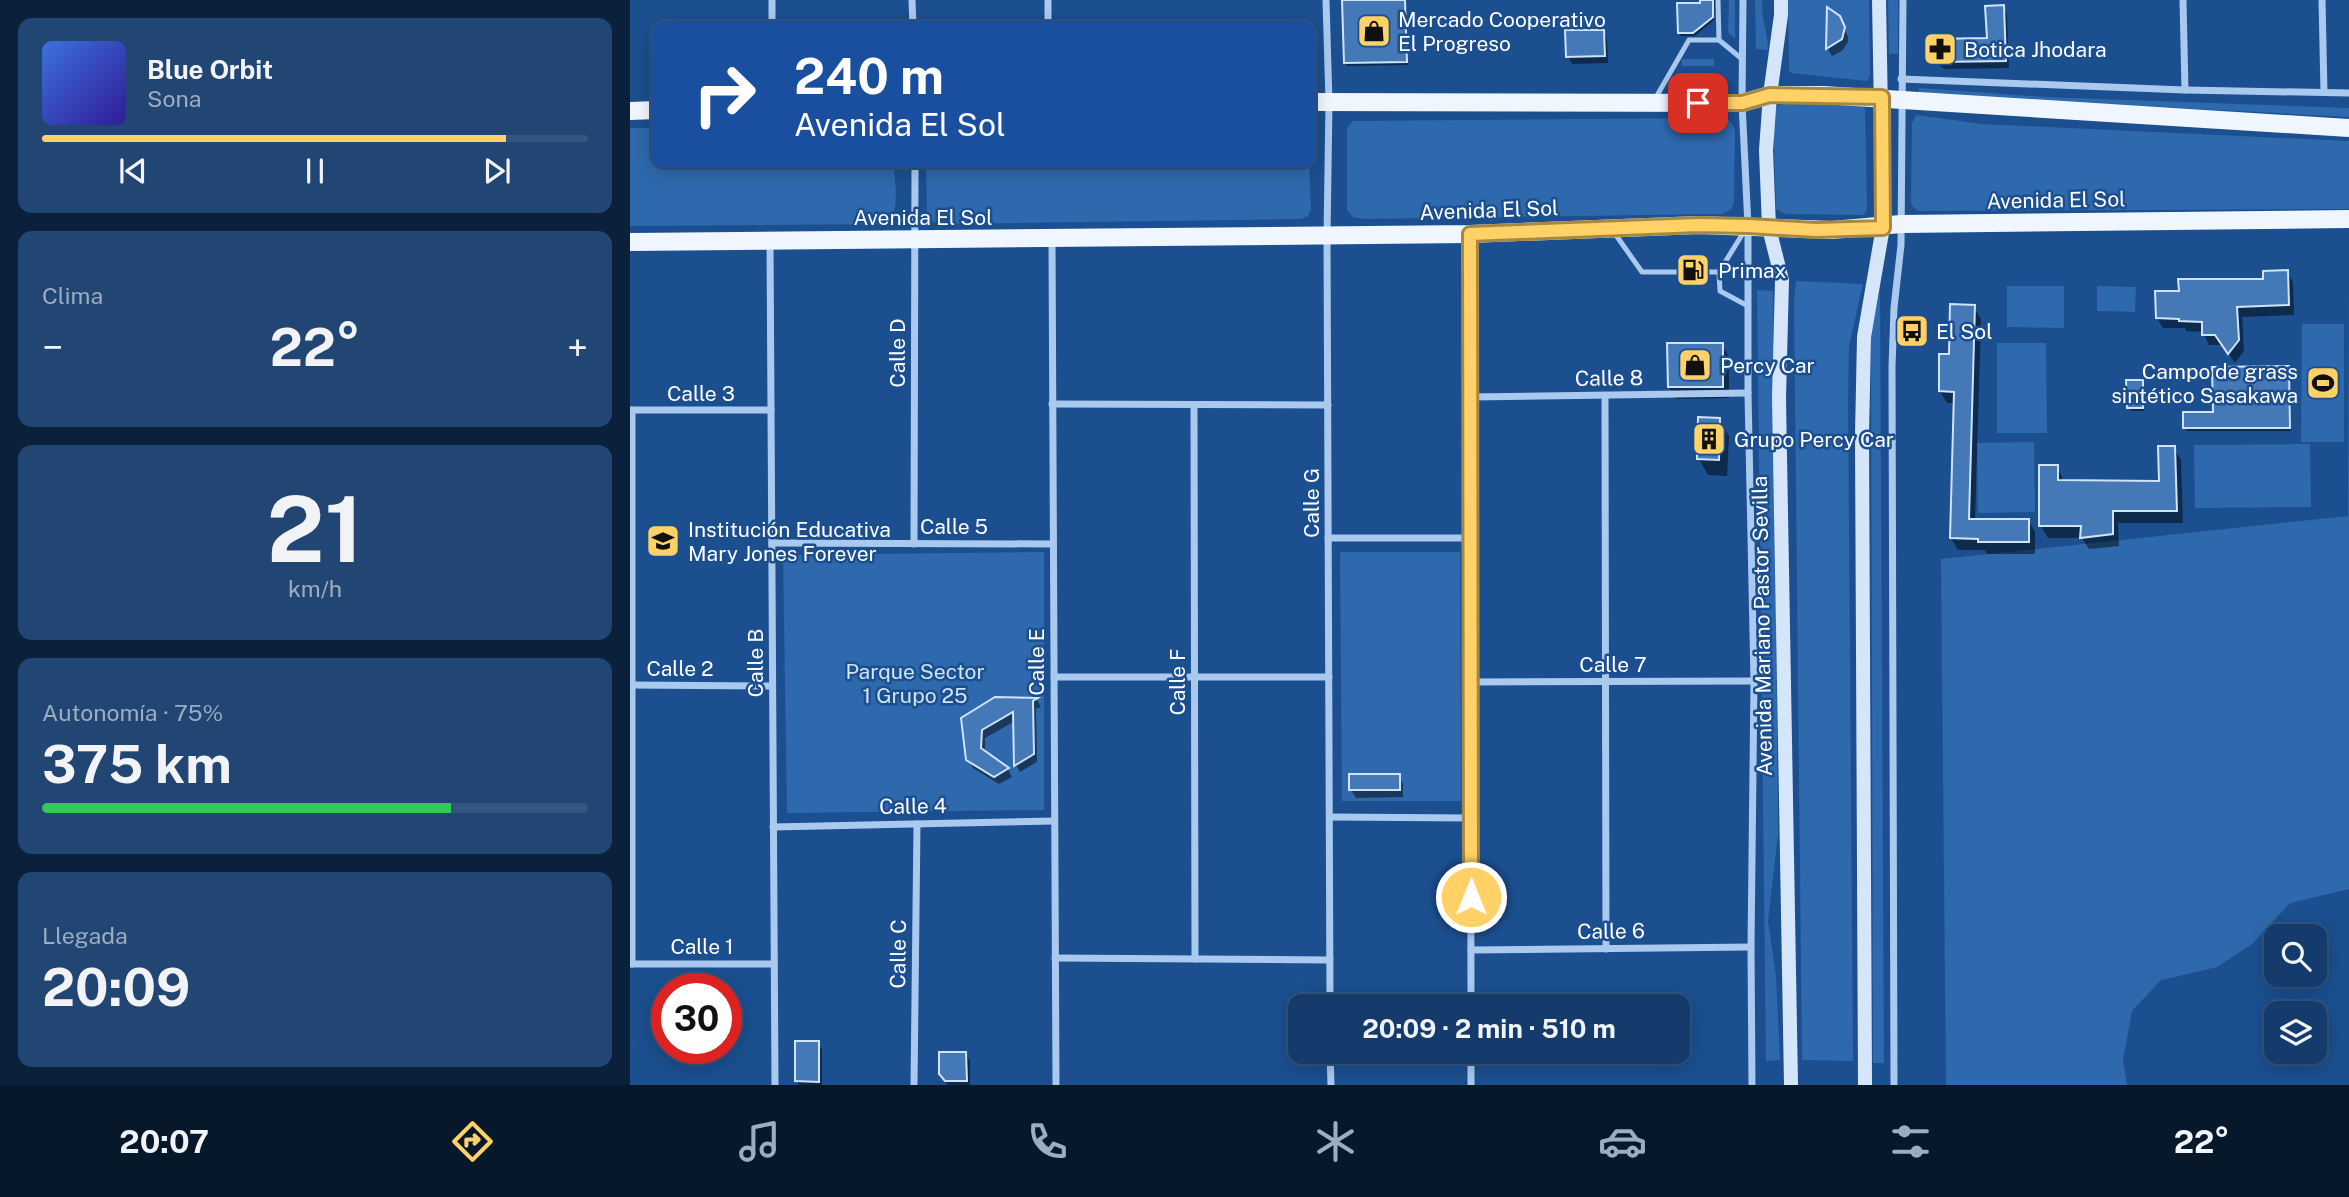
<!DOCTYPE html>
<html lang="es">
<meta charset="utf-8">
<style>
body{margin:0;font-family:"Public Sans",sans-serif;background:#214673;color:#f1f3f6;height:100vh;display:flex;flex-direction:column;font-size:26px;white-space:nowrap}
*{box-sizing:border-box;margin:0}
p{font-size:23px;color:#9dadc1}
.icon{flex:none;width:38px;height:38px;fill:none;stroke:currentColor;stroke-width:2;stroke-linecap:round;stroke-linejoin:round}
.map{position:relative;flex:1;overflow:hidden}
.drawer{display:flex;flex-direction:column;gap:18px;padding:18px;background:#0b203b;width:630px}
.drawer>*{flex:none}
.guide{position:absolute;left:21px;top:21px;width:665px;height:147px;border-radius:14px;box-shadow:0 4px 18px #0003,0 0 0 2px #33557e;background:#1a4fa0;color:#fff;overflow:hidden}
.tools{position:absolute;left:1634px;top:924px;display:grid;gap:14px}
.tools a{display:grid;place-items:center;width:63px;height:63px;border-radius:14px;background:#143b6b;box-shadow:0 4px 18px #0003,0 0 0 2px #33557e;font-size:35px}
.speed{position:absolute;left:21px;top:973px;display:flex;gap:14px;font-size:35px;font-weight:700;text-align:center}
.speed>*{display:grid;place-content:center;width:91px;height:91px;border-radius:50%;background:#143b6b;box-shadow:0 4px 18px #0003,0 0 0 2px #33557e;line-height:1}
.speed .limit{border:10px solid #d22;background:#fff;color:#111}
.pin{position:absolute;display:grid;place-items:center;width:60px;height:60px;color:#fff;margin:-30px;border-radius:14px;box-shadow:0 4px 10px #0006}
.me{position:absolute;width:77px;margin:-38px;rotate:0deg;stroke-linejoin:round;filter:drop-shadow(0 0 5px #0008)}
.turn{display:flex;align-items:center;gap:24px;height:147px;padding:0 28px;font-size:32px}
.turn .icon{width:91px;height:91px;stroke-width:2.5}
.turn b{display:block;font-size:49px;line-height:60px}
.big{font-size:52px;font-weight:700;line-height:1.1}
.drawer .card{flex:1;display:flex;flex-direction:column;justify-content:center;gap:10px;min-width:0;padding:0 24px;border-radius:14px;background:#214673}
.drawer .dial{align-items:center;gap:0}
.dial b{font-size:91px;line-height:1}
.song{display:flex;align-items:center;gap:21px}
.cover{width:84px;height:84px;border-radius:10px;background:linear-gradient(135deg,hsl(220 70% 55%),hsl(250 70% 35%))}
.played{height:7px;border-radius:4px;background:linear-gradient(90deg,#ffd166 85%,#33557e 85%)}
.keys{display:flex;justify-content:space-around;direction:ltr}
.heat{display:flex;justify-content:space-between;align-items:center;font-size:38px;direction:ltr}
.charge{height:10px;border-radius:5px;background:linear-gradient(90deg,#34c759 75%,#33557e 0)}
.trip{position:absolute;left:658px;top:994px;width:402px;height:70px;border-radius:14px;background:#143b6b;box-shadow:0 4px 18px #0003,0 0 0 2px #33557e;font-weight:700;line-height:70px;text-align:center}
.menu{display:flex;height:112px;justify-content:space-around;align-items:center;background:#08182b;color:#9dadc1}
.menu .icon{width:49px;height:49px}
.menu .active{color:#ffd166}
.menu b{font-size:32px;color:#f1f3f6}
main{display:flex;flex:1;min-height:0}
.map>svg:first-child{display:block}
</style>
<main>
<section class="drawer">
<div class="card">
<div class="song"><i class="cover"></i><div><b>Blue Orbit</b><p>Sona</p></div></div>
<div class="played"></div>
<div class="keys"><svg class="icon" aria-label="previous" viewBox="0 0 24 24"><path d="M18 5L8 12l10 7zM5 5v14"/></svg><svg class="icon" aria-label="pause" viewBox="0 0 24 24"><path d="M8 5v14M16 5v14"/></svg><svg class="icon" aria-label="next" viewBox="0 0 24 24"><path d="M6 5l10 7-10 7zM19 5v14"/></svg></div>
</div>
<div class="card"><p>Clima</p>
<div class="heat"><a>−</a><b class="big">22°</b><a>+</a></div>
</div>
<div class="card dial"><b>21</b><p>km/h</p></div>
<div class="card"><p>Autonomía · 75%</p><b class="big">375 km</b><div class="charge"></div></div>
<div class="card"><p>Llegada</p><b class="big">20:09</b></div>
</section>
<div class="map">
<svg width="1719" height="1085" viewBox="0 0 1719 1085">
<rect width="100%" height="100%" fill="#1b4f8f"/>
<g fill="#2e69ad">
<path d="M 1099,0 L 1105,0 L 1105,38 L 1098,32 Z"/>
<path d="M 1125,0 L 1132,0 C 1131,19 1138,32 1138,50 L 1126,49 Z"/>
<path d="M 1158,0 L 1239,0 L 1240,76 L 1237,81 L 1161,73 L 1159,70 Z"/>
<path d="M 1258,0 L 1268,0 L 1268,54 L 1259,54 Z"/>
<path d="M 1084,59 L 1084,66 L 1052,66 L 1052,59 Z"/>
<path d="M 1289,88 L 1415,97 L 1719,108 L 1719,117 L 1288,94 Z"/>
<path d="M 1155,103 L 1222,103 L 1230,104 L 1235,109 L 1237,209 L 1234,215 L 1155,214 L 1146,209 L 1143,113 L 1146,107 Z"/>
<path d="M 1286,115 L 1352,124 L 1719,141 L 1719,209 L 1288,211 L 1284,208 L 1281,203 L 1282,123 Z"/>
<path d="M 1095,118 L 1101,122 L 1105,130 L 1104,202 L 1102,209 L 1092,214 L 733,219 L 723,217 L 717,210 L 717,128 L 723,121 Z"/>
<path d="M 0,128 L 26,128 L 26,163 L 264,163 C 264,182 272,212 255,224 L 0,226 Z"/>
<path d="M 296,163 L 679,163 L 681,209 L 678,216 L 671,219 L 309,224 L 300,220 L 297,215 Z"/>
<path d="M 1719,274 L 1719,889 L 1660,903 L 1622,944 L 1587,967 L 1531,980 L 1502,1011 L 1493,1060 L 1497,1085 L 1316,1085 L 1311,559 L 1718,516 Z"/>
<path d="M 1166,281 L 1233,284 L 1219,346 L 1218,402 L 1223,1061 L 1172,1060 L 1164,302 Z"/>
<path d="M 1377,286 L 1434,286 L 1434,328 L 1377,327 Z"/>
<path d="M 1467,286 L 1506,287 L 1505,312 L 1467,311 Z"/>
<path d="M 1127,290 L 1143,291 L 1148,834 L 1138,921 L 1146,976 L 1150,1060 L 1136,1061 Z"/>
<path d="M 1250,292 L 1254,1063 L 1243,1063 L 1241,329 Z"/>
<path d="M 1672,324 L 1714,324 L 1714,442 L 1671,442 Z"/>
<path d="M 1367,343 L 1416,343 L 1417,433 L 1367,433 Z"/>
<path d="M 1404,442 L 1405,512 L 1348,513 L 1347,443 Z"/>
<path d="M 1680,444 L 1681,507 L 1565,508 L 1564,445 Z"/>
<path d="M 414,552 L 414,810 L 157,813 L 153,555 Z"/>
<path d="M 710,552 L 830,552 L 831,801 L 712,801 Z"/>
</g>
<g fill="#0007">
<path d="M 714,0 L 776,0 L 778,65 L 717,66 L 715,63 Z"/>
<path d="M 1071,0 L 1085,0 L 1084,20 L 1065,36 L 1051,36 L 1049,33 L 1071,5 Z"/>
<path d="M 1373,7 L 1377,15 L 1379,68 L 1315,69 L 1307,64 L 1302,56 L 1358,40 Z"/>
<path d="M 1199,11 L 1213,26 L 1218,37 L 1218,42 L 1212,51 L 1202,56 L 1198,49 Z"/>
<path d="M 973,31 L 977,39 L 978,63 L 942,64 L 938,56 Z"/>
<path d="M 1657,272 L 1663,282 L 1664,315 L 1612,317 L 1614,351 L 1605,363 L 1593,345 L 1579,345 L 1573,332 L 1556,331 L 1555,328 L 1533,328 L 1527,318 L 1550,293 L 1635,281 Z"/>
<path d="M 1344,307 L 1351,319 L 1345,520 L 1398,520 L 1405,532 L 1405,554 L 1357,554 L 1355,550 L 1328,550 L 1321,538 L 1325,403 L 1317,403 L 1310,391 L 1321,356 Z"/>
<path d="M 1092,345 L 1099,357 L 1099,398 L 1046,399 L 1039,387 Z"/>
<path d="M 1658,368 L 1660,371 L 1661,431 L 1557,431 L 1555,428 L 1585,414 Z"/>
<path d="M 1512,382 L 1514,411 L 1501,411 L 1499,408 Z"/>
<path d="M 1089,420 L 1099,436 L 1097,476 L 1078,475 L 1069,459 Z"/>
<path d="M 1544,448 L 1551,460 L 1553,523 L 1488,523 L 1489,546 L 1459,549 L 1452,538 L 1418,538 L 1411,526 L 1427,466 L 1434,482 L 1531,483 Z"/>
<path d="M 365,699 L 407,700 L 411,707 L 406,709 L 407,762 L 390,772 L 386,765 L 385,721 L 355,738 L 355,753 L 378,769 L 382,777 L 369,784 L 343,768 L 338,759 Z"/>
<path d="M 769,776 L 773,784 L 773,797 L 726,798 L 721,790 Z"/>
<path d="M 188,1042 L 192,1050 L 192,1085 L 169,1085 L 167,1081 Z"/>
<path d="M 335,1053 L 340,1061 L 340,1085 L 318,1085 L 311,1074 Z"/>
</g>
<g fill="#4478b7" stroke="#cfe3fa" stroke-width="2">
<path d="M 712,0 L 775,0 L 777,62 L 714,63 Z"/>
<path d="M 1070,0 L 1083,0 L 1083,17 L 1063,33 L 1048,33 L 1047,3 L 1070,3 Z"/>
<path d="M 1374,5 L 1376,61 L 1309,62 L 1300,56 L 1300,39 L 1357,38 L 1355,6 Z"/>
<path d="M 1197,7 L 1210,16 L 1215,27 L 1212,39 L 1196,49 Z"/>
<path d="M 935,30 L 974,30 L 975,56 L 936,57 Z"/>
<path d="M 1658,270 L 1659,305 L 1607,307 L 1609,340 L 1598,354 L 1585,335 L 1572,335 L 1572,322 L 1549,321 L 1549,319 L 1526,318 L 1525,291 L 1549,291 L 1548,279 L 1633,279 L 1633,271 Z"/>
<path d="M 1320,304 L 1345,305 L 1339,519 L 1399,519 L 1399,542 L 1348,542 L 1348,539 L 1320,538 L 1324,392 L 1309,391 L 1309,354 L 1319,354 Z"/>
<path d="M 1037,343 L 1093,343 L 1093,387 L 1038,387 Z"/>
<path d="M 1659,366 L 1660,428 L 1553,428 L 1553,412 L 1583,412 L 1582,367 Z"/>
<path d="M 1496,380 L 1513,380 L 1513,408 L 1497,408 Z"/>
<path d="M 1068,417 L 1090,418 L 1089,460 L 1067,459 Z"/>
<path d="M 1528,446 L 1545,446 L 1547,511 L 1483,511 L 1483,534 L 1450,538 L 1451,526 L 1409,526 L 1409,465 L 1428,465 L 1428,480 L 1529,481 Z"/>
<path d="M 365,697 L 408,698 L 403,701 L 404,754 L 384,766 L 383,712 L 352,730 L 351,748 L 379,768 L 364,777 L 336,760 L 331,718 Z"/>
<rect x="719" y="774" width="51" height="16"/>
<path d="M 165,1041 L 189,1041 L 189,1082 L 165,1081 Z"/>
<path d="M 309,1052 L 336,1052 L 337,1081 L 315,1081 L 309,1074 Z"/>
</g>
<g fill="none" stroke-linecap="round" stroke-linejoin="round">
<g stroke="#a9c9ee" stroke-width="5">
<path d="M 1088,0 L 1089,40 L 1112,59"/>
<path d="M 1025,99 L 1059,40 L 1089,40"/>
<path d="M 983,231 L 1012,272 L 1089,272 L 1115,230"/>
<path d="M 1089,272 L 1090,291 L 1118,306"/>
</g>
<g stroke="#a9c9ee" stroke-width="7">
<path d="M 142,0 L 142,26"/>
<path d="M 282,0 L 283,26"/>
<path d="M 418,0 L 418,26"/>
<path d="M 696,0 L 699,102 L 697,236 L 700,1006"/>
<path d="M 1113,0 L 1112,103 L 1118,226 L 1118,393 L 1124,681 L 1121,947 L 1122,1085"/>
<path d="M 1553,0 L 1555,90"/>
<path d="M 1692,0 L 1694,92"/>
<path d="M 1271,79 L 1555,90 L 1719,93"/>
<path d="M 840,234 L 841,1006"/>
<path d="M 422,239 L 426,1085"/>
<path d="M 140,242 L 145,1085"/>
<path d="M 975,396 L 976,949"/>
<path d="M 841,397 L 1118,393"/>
<path d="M 422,404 L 698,405"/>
<path d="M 564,405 L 565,959"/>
<path d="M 0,410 L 141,410"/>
<path d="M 698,538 L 841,538"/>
<path d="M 142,543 L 423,544"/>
<path d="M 284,544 L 285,163"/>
<path d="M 424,677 L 699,677"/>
<path d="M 841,682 L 1124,681"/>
<path d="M 0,685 L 142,686"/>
<path d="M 700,817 L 841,818"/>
<path d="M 143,827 L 424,821"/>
<path d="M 841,950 L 1121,947"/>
<path d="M 425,958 L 700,960"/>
<path d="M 0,964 L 144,964"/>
<path d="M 2,964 L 2,410"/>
<path d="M 700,1052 L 701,1085"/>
<path d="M 841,1052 L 841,1085"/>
<path d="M 284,1085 L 287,824"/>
<path d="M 1264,1085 L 1262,367 L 1264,308 L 1271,245 L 1273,0"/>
</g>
<g stroke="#d6e6fa" stroke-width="14">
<path d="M 1151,0 L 1151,15 L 1140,95 L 1136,150 L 1139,228 L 1152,280 L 1149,398 L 1161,1085"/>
<path d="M 1235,1085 L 1232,435 L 1234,337 L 1253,227 L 1249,0"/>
</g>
<g stroke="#f0f6ff" stroke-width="18">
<path d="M 681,102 L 1112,103 L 1140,95 L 1193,95 L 1719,128"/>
<path d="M 0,111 L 26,110"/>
<path d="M 0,242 L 840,234 L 1069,225 L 1202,230 L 1271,224 L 1719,219"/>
</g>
</g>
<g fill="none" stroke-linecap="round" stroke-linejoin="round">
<defs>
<path id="route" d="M 841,897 L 840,234 L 1069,225 L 1118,226 L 1186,230 L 1253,228 L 1252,97 L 1140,95 L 1112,103 L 1068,103"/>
</defs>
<use href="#route" stroke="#a68842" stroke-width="18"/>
<use href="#route" stroke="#ffd166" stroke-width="12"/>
</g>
<defs>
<symbol id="shop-square" viewBox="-11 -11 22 22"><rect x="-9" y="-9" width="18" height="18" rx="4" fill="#ffd166" stroke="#1b4f8f"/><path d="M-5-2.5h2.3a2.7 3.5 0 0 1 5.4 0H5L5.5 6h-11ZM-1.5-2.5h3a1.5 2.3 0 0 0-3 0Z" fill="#111"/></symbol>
<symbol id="pharmacy-square" viewBox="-11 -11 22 22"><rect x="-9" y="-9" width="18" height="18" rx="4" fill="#ffd166" stroke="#1b4f8f"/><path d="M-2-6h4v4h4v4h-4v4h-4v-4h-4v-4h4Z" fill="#111"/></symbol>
<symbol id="fuel-square" viewBox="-11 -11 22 22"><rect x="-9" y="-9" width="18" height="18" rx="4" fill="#ffd166" stroke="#1b4f8f"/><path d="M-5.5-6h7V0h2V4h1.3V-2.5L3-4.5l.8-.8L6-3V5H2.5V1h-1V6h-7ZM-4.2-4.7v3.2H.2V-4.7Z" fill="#111"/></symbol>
<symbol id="bus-square" viewBox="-11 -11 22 22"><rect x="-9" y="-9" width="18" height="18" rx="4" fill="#ffd166" stroke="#1b4f8f"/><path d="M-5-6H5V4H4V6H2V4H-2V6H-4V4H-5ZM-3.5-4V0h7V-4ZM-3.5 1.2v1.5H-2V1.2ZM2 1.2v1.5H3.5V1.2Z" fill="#111"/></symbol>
<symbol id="stadium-square" viewBox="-11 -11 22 22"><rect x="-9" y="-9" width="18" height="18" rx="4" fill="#ffd166" stroke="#1b4f8f"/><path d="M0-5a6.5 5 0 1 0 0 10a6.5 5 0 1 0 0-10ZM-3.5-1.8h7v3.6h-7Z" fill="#111"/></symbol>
<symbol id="building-square" viewBox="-11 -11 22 22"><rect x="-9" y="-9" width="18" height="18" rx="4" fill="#ffd166" stroke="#1b4f8f"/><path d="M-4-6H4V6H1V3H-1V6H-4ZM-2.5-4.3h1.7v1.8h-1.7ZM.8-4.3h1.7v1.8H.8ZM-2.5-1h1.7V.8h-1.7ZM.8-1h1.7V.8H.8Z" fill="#111"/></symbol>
<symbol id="school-square" viewBox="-11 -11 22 22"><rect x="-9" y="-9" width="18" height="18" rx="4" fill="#ffd166" stroke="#1b4f8f"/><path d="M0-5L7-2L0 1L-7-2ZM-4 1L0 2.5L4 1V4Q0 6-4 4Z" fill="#111"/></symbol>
</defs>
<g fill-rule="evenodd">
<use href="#shop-square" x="725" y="12" width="38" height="38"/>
<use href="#pharmacy-square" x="1291" y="30" width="38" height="38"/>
<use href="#fuel-square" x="1044" y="251" width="38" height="38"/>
<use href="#bus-square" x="1263" y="312" width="38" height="38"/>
<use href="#shop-square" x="1046" y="346" width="38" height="38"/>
<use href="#stadium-square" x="1674" y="364" width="38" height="38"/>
<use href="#building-square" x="1060" y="420" width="38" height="38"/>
<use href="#school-square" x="14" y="522" width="38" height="38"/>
</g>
<g text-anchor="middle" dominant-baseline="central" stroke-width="5" stroke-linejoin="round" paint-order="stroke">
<g font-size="21" fill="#fff" stroke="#1b4f8f" text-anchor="start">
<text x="768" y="19">Mercado Cooperativo<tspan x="768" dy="24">El Progreso</tspan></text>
<text x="1334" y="49">Botica Jhodara</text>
<text x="1088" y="270">Primax</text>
<text x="1306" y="331">El Sol</text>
<text x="1090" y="365">Percy Car</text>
<text x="1668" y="371" text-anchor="end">Campo de grass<tspan x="1668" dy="24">sintético Sasakawa</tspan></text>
<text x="1104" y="439">Grupo Percy Car</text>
<text x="58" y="529">Institución Educativa<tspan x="58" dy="24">Mary Jones Forever</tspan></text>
</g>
<g font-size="21" fill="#fff" stroke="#1b4f8f">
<text transform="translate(1426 200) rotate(-1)">Avenida El Sol</text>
<text transform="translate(859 210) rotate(-2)">Avenida El Sol</text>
<text x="293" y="217">Avenida El Sol</text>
<text transform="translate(267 353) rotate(-90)">Calle D</text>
<text transform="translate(979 378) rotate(-1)">Calle 8</text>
<text x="71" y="393">Calle 3</text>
<text transform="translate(681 503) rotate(-90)">Calle G</text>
<text x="324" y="526">Calle 5</text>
<text transform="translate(1132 626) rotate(-91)">Avenida Mariano Pastor Sevilla</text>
<text transform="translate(406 662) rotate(-90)">Calle E</text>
<text transform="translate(125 663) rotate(-90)">Calle B</text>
<text x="983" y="664">Calle 7</text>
<text x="50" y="668">Calle 2</text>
<text transform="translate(547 682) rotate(-90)">Calle F</text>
<text transform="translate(283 806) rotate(-1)">Calle 4</text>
<text transform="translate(981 931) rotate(-1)">Calle 6</text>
<text x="72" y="946">Calle 1</text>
<text transform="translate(268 954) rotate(-89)">Calle C</text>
</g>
<g font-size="21" fill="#cfe3fa" stroke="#1b4f8f">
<text x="285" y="671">Parque Sector<tspan x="285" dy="24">1 Grupo 25</tspan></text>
</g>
</g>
</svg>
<div class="tools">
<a><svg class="icon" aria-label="search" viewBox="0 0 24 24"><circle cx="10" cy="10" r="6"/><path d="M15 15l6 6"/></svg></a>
<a><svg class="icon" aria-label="layers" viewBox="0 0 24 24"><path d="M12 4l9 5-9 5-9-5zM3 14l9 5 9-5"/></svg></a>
</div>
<div class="speed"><div class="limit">30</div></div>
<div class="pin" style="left:1068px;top:103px;background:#d93025"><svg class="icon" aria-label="arrive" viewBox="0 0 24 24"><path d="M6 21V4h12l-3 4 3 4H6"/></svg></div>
<svg class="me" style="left:841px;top:897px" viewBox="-20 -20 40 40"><circle r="17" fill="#ffd166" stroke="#fff" stroke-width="3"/><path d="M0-11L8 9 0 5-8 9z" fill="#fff"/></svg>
<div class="trip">20:09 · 2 min · 510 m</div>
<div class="guide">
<div class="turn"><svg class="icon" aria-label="right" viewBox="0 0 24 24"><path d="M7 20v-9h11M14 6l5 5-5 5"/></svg><div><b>240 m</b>Avenida El Sol</div></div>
</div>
</div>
</main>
<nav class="menu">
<b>20:07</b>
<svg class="icon active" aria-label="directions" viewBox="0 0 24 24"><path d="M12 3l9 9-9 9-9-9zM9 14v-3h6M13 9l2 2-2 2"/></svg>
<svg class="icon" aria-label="music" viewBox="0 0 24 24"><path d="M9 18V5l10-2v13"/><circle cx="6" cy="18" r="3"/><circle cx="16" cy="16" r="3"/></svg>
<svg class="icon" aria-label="phone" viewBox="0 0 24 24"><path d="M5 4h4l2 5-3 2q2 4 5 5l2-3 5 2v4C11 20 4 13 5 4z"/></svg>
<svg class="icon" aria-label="climate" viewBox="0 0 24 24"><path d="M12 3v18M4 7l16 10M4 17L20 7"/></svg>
<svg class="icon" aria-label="car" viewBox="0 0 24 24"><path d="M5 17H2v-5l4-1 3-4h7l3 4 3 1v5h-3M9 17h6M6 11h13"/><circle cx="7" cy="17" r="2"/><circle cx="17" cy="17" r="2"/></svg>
<svg class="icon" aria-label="filters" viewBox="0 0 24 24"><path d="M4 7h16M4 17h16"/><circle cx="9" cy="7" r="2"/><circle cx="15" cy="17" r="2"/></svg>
<b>22°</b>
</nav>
